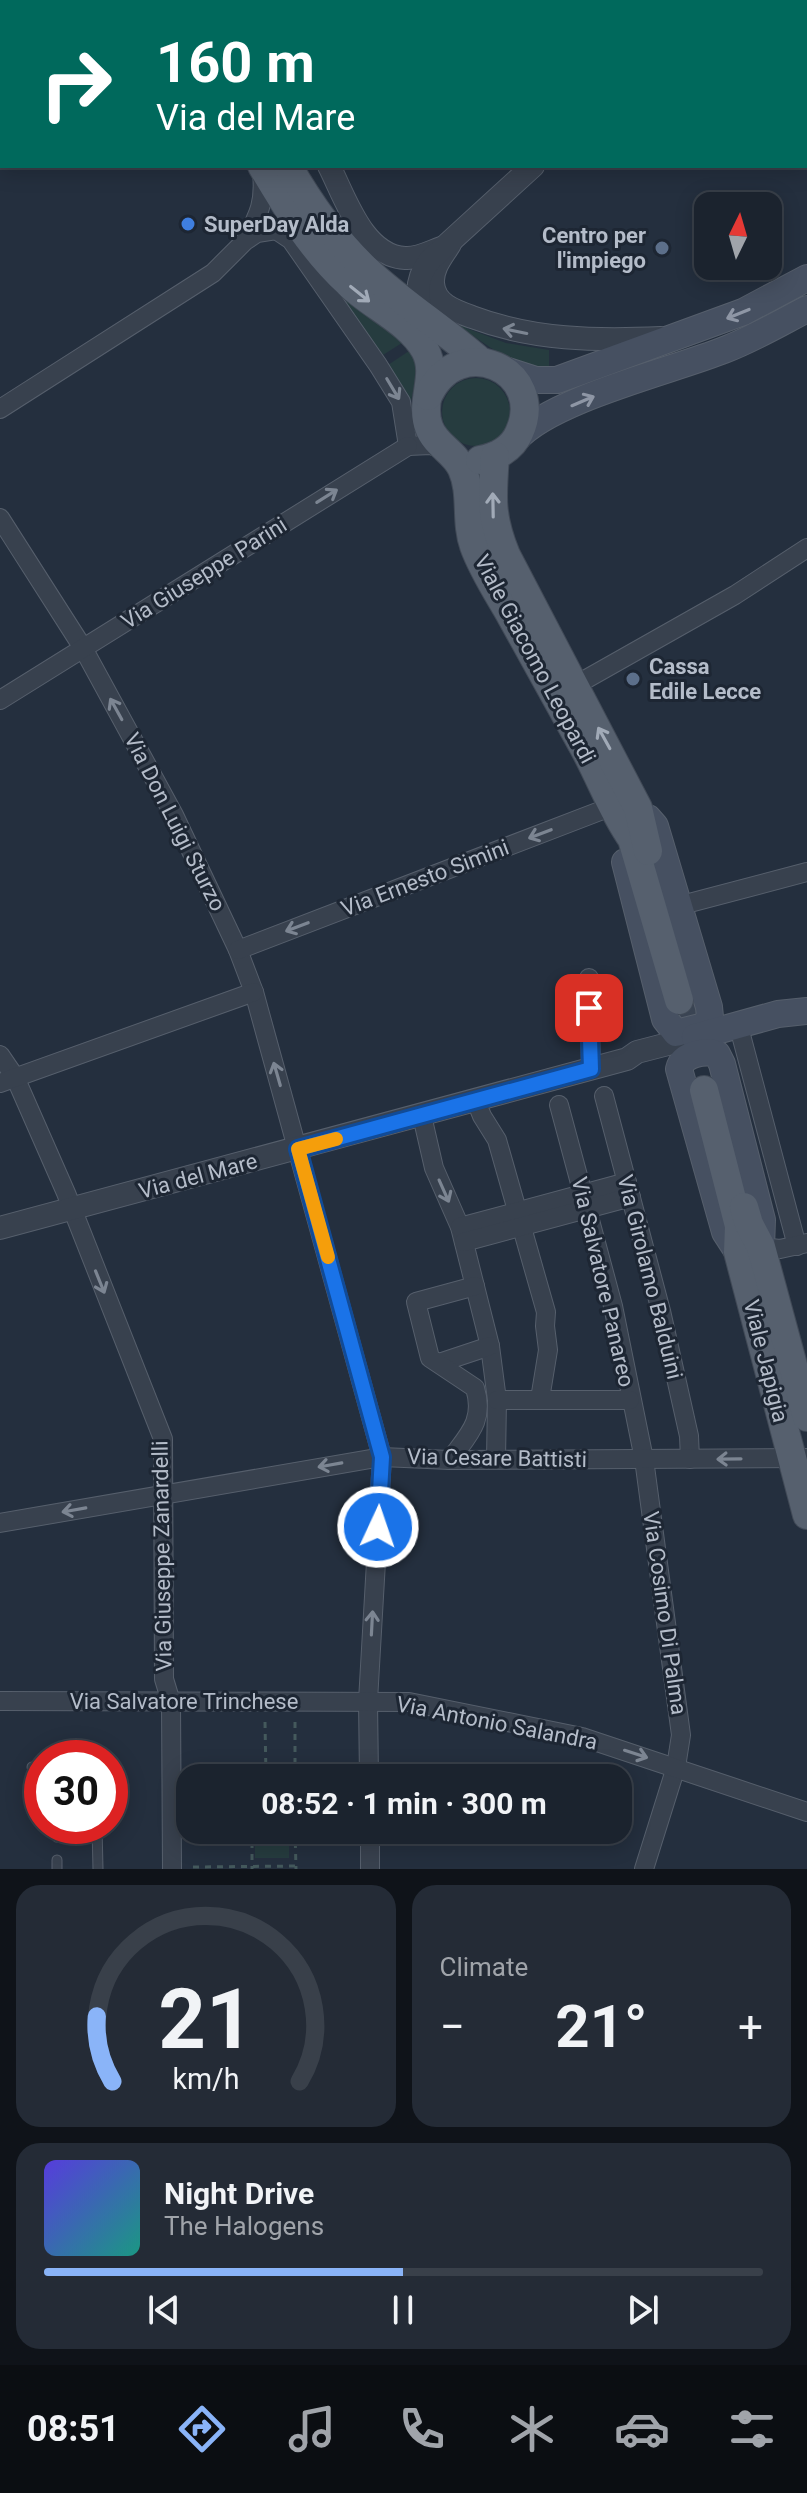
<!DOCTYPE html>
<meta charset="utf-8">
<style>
body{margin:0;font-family:Roboto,sans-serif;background:#242b36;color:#f1f3f6;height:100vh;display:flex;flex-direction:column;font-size:30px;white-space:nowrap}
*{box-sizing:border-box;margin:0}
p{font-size:26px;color:#a0a4aa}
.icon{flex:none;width:44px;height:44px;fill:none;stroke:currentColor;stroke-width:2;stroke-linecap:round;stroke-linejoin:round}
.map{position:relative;height:1869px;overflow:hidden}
.panel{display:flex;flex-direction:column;gap:16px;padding:16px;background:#0f1319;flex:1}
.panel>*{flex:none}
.hud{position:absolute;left:0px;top:0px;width:808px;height:168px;box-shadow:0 4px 20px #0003,0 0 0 2px #39404a;background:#00695c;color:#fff;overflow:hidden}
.needle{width:52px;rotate:5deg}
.buttons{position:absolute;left:694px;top:192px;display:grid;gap:16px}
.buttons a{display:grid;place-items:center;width:88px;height:88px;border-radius:16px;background:#1b232e;box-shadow:0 4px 20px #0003,0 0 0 2px #39404a;font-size:40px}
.speed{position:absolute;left:24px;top:1740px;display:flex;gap:16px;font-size:40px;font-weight:700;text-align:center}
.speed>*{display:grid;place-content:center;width:104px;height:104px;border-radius:50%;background:#1b232e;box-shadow:0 4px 20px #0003,0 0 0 2px #39404a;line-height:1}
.speed .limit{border:12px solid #d22;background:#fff;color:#111}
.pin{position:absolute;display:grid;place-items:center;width:68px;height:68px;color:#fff;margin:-34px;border-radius:16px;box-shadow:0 4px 12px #0006}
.me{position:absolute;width:88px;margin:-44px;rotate:3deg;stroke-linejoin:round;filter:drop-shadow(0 0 6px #0008)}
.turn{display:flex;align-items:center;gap:28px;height:168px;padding:0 24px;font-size:36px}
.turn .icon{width:104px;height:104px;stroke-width:2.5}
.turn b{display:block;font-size:56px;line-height:68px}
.big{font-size:60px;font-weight:700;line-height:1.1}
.panel .widget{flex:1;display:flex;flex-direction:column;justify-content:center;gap:12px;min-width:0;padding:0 28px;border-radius:24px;background:#242b36}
.panel .dial{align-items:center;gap:0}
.dial svg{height:208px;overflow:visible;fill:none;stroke:#39404a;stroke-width:7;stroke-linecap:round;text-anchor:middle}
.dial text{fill:#f1f3f6;stroke:none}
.song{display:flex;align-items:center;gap:24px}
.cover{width:96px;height:96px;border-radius:12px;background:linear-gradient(135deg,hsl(250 70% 55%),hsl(170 70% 35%))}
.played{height:8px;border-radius:4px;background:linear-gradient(90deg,#8ab4f8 50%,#39404a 50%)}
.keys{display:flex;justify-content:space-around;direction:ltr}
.heat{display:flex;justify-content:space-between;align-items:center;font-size:44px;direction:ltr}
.panel .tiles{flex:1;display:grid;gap:16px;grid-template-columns:1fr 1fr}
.widget:last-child{grid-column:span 2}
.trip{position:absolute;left:176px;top:1764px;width:456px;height:80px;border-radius:24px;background:#1b232e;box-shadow:0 4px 20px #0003,0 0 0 2px #39404a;font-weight:700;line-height:80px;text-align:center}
.menu{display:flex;height:128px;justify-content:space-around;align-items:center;background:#0b0e12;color:#a0a4aa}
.menu .icon{width:56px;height:56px}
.menu .selected{color:#8ab4f8}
.menu b{font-size:36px;color:#f1f3f6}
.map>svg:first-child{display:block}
</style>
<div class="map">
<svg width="807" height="1869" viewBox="0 0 807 1869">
<rect width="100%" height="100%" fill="#242f3e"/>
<g fill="#263c3f">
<path d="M 327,278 L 405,341 L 383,355 Z"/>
<path d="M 439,313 L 467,322 L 466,328 L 506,343 L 549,350 L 549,369 L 524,367 L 491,348 Z"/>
<path d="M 412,349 L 419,361 L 410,406 L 388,365 Z"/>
<circle cx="476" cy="412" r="34"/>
<rect x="255" y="1830" width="34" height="28"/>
</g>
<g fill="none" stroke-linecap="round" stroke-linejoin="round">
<path stroke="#3a4453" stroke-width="28" stroke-dasharray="28 14" stroke-linecap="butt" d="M 679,1000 L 704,1090"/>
<defs>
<g id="service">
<path d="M 32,1767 L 42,1767"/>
<path d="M 57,1826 L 57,1837"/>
<path d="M 97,1826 L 98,1869"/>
<path d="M 57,1860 L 57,1869"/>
</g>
<g id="minor">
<path d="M 601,0 L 603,2"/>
<path d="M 246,239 C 259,214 265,202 262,173"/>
<path d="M 0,409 L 213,273 L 245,241 L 257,233 L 276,230 L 291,240 L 298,250 L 378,365 L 401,402 L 408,446 L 431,445 L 445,450"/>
<path d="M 0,518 L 83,648 L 174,815 L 238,950 L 254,992 L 382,1457 L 368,1701 L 369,1778"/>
<path d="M 574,686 L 735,595 L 807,548"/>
<path d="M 0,700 L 408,446"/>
<path d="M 678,906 L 807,872"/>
<path d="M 238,950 L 613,806"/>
<path d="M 589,978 L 591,1069"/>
<path d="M 741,1035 L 797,1246"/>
<path d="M 0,1055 L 15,1077 L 66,1193 L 163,1439 L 164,1679 L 171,1702 L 172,1869"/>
<path d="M 0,1083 L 254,992"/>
<path d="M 604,1096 L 661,1311 L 689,1436 L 690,1459"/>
<path d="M 476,1101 L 482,1116 L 497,1140 L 546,1312 L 545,1326 L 548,1350 L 540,1399"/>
<path d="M 559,1105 L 613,1306 L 644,1459 L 681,1735 L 676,1767 L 644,1869"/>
<path d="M 422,1116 L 434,1168 L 460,1227 L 490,1346 L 497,1400 L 496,1459"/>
<path d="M 460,1227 L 627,1182"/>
<path d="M 464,1242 L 631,1197"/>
<path d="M 761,1247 L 780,1249 L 807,1243"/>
<path d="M 439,1363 L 490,1346"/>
<path d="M 497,1400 L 630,1400"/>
<path d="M 450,1460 C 468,1435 485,1421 475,1388 L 430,1358 L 416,1302 L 475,1286"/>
<path d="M 0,1523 L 382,1457 L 450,1460 L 807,1458"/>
<path d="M 0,1701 L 409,1702 L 582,1737 L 807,1812"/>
<path d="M 370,1830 L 370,1869"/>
</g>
<g id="tertiary">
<path d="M 698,2 L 700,0"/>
<path d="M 329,166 C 345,197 363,256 405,258 C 417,259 430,252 441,248"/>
<path d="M 450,244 C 442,257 432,268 433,283 C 434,304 455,311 472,317 C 533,340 596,341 661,338"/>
<path d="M 424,317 C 415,296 416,278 430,260 L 533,166"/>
<path d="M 0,1228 L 627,1059 L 637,1052 L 695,1037"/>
</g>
<g id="secondary">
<path d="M 505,370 L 536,380 L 557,380 L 743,312 L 807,278"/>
<path d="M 516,439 C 552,399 671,371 724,350 C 753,339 780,323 807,309"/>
<path d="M 625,862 L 665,1019 L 676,1033 L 704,1026 L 710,1017 L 709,1007 L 655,826 L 648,818"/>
<path d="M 695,1037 L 778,1014 L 807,1011"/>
<path d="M 738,1252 L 725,1232 L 679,1069 C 682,1054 705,1050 717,1054 L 722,1064 L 762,1220 L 761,1247"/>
</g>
<g id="primary">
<path d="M 151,0 L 152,2"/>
<path d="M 185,0 L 187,2"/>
<path d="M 262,166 C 287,208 312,250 348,283 C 371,306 409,321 425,350 C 439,376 419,401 429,427 C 435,445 455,452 462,469 C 473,493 465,521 474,546 C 483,571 498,593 511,616 C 535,660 560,704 584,748 C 601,779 612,811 632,839 L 679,1000"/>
<path d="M 288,166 C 311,206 336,242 370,273 C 405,305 445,330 480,361"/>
<path d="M 428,396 C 458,330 548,370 519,433 C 512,449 496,457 480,460"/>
<path d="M 495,456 C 492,497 490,516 506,555 L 638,808 L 648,851"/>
<path d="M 704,1090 L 739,1226 L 738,1252 L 807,1515"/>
<path d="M 744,1207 L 749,1224 L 761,1247 L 807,1417"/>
</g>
</defs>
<use href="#service" stroke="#565f6c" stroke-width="11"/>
<use href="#minor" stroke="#565f6c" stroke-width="20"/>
<use href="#tertiary" stroke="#565f6c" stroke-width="24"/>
<use href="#secondary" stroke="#565f6c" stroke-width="28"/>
<use href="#primary" stroke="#414a57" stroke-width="30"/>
<g stroke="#44595c" stroke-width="3" stroke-dasharray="6 6" stroke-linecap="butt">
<path d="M 265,1722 L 266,1778"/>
<path d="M 295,1722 L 295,1778"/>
<path d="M 252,1830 L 252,1869"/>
<path d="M 295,1830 L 296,1869"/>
<path d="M 193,1867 L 296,1866"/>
</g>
<use href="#service" stroke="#38414e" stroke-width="9"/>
<use href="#minor" stroke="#38414e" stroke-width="18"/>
<use href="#tertiary" stroke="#38414e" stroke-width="22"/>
<use href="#secondary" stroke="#465061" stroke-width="26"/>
<use href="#primary" stroke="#56606e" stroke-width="28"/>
</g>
<defs><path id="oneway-shaft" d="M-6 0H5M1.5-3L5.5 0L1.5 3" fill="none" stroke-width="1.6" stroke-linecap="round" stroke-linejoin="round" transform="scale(2)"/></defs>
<g stroke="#a1aab7">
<use href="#oneway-shaft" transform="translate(360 294) rotate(39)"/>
<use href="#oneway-shaft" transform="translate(493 505) rotate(-91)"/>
<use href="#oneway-shaft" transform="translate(604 738) rotate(-119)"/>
</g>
<g stroke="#8e96a5">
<use href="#oneway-shaft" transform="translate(738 314) rotate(158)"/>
<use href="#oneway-shaft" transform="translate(583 401) rotate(-23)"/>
</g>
<g stroke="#7c8592">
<use href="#oneway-shaft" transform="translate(515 331) rotate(-168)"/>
<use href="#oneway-shaft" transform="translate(393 389) rotate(59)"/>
<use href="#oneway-shaft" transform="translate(327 496) rotate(-32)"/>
<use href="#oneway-shaft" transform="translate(116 709) rotate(-119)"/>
<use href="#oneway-shaft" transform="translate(540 834) rotate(159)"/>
<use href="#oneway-shaft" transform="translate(297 927) rotate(159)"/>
<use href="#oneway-shaft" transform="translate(277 1074) rotate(-106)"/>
<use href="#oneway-shaft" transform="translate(444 1191) rotate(66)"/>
<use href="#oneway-shaft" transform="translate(100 1282) rotate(68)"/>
<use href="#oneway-shaft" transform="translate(729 1459) rotate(179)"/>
<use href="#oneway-shaft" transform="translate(330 1465) rotate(170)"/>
<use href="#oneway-shaft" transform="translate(74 1510) rotate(170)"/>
<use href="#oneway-shaft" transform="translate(372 1623) rotate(-87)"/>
<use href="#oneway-shaft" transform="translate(636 1754) rotate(18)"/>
</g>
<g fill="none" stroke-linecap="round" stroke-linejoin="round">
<defs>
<path id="route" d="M 378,1527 L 382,1457 L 298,1149 L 591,1069 L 589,1008"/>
</defs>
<use href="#route" stroke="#114b97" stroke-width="20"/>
<use href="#route" stroke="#1a73e8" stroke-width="14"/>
<path stroke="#f59e0b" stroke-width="14" d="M 328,1257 L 298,1149 L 336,1139"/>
</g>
<circle fill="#3f7fe0" stroke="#1d2633" stroke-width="3" cx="188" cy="224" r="8"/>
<g fill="#5c6f8a" stroke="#1d2633" stroke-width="3">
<circle cx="662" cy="248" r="8"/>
<circle cx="633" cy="679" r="8"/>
</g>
<g text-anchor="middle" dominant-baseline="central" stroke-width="6" stroke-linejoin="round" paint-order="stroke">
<g font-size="22" font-weight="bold" fill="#b4bcc9" stroke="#1d2633" text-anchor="start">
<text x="204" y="224">SuperDay Alda</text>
<text x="646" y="235" text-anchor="end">Centro per<tspan x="646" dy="25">l'impiego</tspan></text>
<text x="649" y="666">Cassa<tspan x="649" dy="25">Edile Lecce</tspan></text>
</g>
<g font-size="22" fill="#b4bcc9" stroke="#1d2633">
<text transform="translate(204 573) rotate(-32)">Via Giuseppe Parini</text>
<text transform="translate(535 659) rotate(62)">Viale Giacomo Leopardi</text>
<text transform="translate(175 822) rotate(63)">Via Don Luigi Sturzo</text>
<text transform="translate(425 878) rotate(-21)">Via Ernesto Simini</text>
<text transform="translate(198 1176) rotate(-15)">Via del Mare</text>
<text transform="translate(650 1277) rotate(76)">Via Girolamo Balduini</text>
<text transform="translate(603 1282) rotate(77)">Via Salvatore Panareo</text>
<text transform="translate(766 1361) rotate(76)">Viale Japigia</text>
<text transform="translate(497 1458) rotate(1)">Via Cesare Battisti</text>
<text transform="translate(162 1556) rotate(-91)">Via Giuseppe Zanardelli</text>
<text transform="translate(665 1613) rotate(82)">Via Cosimo Di Palma</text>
<text x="184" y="1701">Via Salvatore Trinchese</text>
<text transform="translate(497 1723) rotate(11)">Via Antonio Salandra</text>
</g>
</g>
</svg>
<div class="buttons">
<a><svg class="needle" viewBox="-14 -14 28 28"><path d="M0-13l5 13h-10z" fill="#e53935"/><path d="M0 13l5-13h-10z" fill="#a0a4aa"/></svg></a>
</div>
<div class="speed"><div class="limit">30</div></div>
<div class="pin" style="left:589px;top:1008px;background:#d93025"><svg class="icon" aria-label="arrive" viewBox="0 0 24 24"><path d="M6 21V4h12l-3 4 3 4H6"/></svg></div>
<svg class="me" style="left:378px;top:1527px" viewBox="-20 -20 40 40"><circle r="17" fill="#1a73e8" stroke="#fff" stroke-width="3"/><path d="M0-11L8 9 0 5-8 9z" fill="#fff"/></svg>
<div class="trip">08:52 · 1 min · 300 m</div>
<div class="hud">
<div class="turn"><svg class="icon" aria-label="right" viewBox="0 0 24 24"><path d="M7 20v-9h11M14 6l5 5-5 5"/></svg><div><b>160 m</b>Via del Mare</div></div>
</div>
</div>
<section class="panel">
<div class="tiles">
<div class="widget dial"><svg viewBox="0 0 100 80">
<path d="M14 69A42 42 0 1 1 86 69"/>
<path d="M14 69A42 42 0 0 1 8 44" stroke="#8ab4f8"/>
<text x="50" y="56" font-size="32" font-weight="700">21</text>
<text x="50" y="72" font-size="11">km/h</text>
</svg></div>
<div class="widget"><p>Climate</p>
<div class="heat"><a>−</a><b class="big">21°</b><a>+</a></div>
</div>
<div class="widget">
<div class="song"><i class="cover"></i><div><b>Night Drive</b><p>The Halogens</p></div></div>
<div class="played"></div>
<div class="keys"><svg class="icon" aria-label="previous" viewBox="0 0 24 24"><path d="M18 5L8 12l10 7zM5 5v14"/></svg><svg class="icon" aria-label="pause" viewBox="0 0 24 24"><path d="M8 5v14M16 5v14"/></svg><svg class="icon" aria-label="next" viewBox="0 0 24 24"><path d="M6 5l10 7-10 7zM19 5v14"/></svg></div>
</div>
</div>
</section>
<nav class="menu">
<b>08:51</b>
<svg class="icon selected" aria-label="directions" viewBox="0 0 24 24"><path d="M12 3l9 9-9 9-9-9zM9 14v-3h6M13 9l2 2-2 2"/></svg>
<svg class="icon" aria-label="music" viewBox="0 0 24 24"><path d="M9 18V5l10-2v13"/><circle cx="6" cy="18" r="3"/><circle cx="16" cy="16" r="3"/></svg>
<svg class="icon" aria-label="phone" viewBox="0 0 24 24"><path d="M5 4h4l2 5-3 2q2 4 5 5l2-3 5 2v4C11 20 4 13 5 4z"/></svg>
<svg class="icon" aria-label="climate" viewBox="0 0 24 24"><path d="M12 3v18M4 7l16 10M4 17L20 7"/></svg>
<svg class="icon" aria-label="car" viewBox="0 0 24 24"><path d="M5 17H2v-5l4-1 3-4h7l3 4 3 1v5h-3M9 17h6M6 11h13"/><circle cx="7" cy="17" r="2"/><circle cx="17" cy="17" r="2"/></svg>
<svg class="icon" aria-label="filters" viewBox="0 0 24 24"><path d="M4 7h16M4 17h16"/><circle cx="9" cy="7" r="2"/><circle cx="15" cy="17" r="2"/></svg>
</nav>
